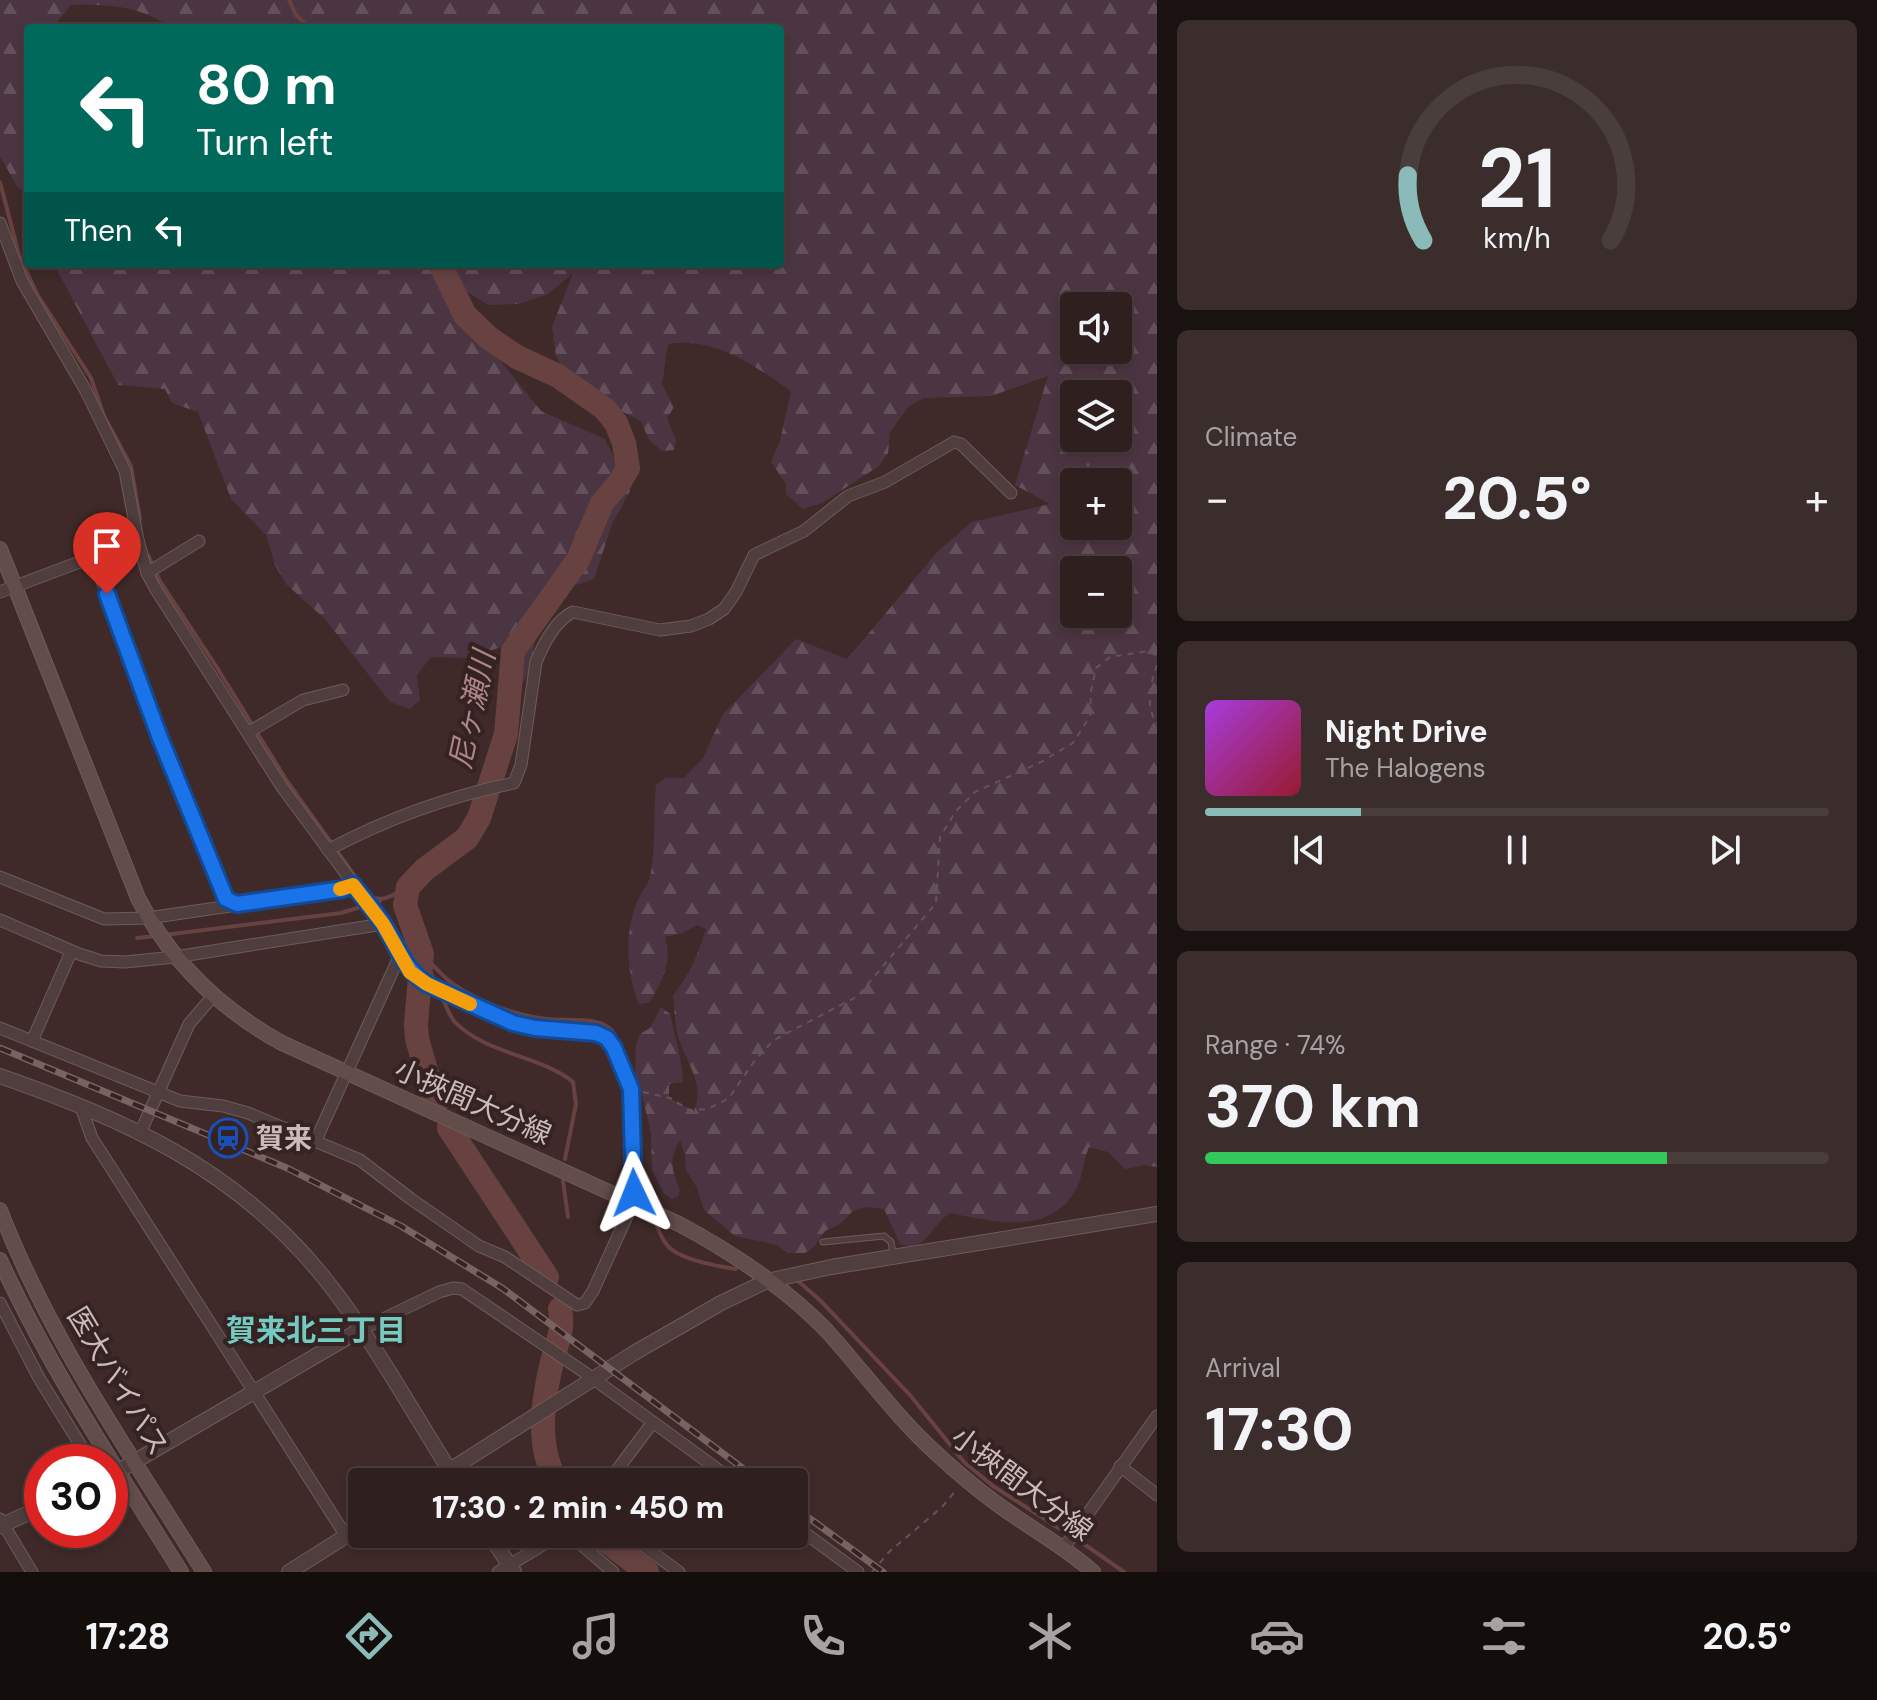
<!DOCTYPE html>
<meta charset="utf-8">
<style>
body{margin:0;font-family:"DM Sans","Noto Sans JP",sans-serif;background:#3b2d2c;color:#f1f3f6;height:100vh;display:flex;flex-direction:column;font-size:30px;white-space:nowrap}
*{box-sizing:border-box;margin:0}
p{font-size:26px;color:#a7a3a4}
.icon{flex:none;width:44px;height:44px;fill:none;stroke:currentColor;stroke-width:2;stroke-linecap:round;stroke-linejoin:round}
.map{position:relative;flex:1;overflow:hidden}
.side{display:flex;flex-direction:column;gap:20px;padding:20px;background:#1a1211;width:720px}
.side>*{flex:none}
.top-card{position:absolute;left:24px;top:24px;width:760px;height:244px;border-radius:8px;box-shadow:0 4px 12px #0003,0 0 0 2px #4a3e3d;background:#00695c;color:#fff;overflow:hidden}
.controls{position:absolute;left:1060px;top:292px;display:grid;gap:16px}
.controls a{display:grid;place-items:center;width:72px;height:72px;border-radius:8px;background:#2f201f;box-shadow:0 4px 12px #0003,0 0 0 2px #4a3e3d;font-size:40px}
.speed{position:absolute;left:24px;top:1444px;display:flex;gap:16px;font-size:40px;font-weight:700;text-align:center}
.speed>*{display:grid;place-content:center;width:104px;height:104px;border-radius:50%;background:#2f201f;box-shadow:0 4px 12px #0003,0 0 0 2px #4a3e3d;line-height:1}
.speed .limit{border:12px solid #d22;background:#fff;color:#111}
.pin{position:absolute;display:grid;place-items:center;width:68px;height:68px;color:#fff;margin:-82px -34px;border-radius:50% 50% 50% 0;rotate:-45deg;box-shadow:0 0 8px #0007}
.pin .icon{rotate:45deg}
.me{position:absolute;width:88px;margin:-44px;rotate:358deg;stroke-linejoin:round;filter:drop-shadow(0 0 6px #0008)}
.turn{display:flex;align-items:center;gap:28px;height:168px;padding:0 40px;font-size:36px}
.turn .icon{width:104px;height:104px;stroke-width:2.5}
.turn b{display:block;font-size:56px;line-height:68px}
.then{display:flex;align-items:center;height:76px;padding:0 40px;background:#0003;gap:16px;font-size:30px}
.big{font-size:60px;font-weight:800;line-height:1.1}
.side .tile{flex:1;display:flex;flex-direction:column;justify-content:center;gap:12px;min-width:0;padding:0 28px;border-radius:12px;background:#3b2d2c}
.side .dial{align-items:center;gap:0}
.dial svg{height:208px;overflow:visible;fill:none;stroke:#4a3e3d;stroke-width:7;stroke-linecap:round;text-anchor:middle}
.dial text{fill:#f1f3f6;stroke:none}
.song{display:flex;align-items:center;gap:24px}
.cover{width:96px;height:96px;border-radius:12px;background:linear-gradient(135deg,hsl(280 70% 55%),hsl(350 70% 35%))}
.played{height:8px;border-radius:4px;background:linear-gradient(90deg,#8bbbb9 25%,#4a3e3d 25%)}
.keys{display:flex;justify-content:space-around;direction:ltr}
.heat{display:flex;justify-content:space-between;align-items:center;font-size:44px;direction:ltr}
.charge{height:12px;border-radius:6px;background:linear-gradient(90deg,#34c759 74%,#4a3e3d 0)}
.trip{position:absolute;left:348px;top:1468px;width:460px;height:80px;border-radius:8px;background:#2f201f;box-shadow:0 4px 12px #0003,0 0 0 2px #4a3e3d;font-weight:800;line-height:80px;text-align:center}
.tab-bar{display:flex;height:128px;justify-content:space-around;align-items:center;background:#130d0c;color:#a7a3a4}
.tab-bar .icon{width:56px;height:56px}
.tab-bar .current{color:#8bbbb9}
.tab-bar b{font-size:36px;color:#f1f3f6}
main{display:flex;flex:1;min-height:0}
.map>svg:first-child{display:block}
</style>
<main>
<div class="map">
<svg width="1157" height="1572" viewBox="0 0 1157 1572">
<defs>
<pattern id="forest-firs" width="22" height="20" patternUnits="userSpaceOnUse" patternTransform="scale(2)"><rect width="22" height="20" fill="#4b3542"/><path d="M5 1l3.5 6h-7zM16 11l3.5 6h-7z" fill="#64505b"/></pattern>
</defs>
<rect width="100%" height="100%" fill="#3f2a29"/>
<path fill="url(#forest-firs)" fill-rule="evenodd" d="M 0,0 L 1157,0 L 1157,1167 L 1144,1165 L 1125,1169 L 1108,1152 L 1089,1147 C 1082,1163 1084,1178 1073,1194 C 1046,1236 989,1221 950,1213 C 929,1227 927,1253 900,1244 L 884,1209 L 866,1207 L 853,1211 L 840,1224 L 825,1231 L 814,1247 L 805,1253 L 788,1253 L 777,1245 L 735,1236 L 704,1210 L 697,1188 L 686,1170 L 685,1155 L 680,1140 C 668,1159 672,1171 680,1190 L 678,1196 L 672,1199 L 664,1194 L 652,1169 L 651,1134 L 641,1090 L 635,1074 L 636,1045 L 640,1034 L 650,1028 L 661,1007 L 670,1014 C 675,1037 682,1058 683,1082 L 669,1084 L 669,1098 L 694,1111 C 706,1081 684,1061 677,1033 C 675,1020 674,1007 673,995 C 690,975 698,954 706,929 L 697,925 L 683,933 L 665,937 C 673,962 662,981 650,1002 L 639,1004 C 626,973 624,931 638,900 C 642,890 650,883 651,872 C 656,843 653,814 656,785 L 665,778 L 684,778 L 703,758 L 723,714 L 796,639 L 847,659 L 938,551 L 972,522 L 1050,504 L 1015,485 L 1048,376 L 991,396 L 924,398 L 909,406 L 890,432 L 888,453 L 879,466 L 822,503 L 803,509 L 786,494 L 786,484 L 771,462 L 780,441 L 791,391 C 755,366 714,336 668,344 L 662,384 L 674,407 L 667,418 L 676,440 L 674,450 L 662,451 L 649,440 L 641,421 L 601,401 L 567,378 L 556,356 L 552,327 L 573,273 L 548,294 L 519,304 L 488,305 L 461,288 L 469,311 L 496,355 L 541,411 L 605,439 L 630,491 L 612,524 L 594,579 L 543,596 L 529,673 L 521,685 L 512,675 L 501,647 L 469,658 L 431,657 L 417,675 L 420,700 L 410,709 L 390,702 L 325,619 L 286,584 L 275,565 L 266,535 L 231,499 L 198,412 L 172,403 L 165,389 L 118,385 L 57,270 L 55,264 L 780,264 L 780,28 L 174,28 C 138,6 112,4 71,5 L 52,28 L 28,28 L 28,191 L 18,188 L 0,156 ZM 1074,306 L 1118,306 L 1118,350 L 1074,350 ZM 1074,394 L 1118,394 L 1118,438 L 1074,438 ZM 1074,482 L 1118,482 L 1118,526 L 1074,526 ZM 1074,570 L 1118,570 L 1118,614 L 1074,614 Z"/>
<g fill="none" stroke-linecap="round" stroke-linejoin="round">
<g stroke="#674241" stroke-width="4">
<path d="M 289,0 L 296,15 L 310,28"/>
<path d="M 0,182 L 19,255 L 37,294 L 91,378 L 104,416 L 131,466 L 140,519"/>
<path d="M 148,555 L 160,581 L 216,666 L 287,781 L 367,893 C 381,906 394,894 408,887"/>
<path d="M 164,935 L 341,913 L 380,901"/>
<path d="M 137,938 L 156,936"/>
<path d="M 422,954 L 436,984"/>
<path d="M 426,958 C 435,967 443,977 453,984 C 479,1002 515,1015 546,1019 C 566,1022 605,1014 615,1035"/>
<path d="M 440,992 C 444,1002 448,1013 454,1021 C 486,1055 538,1054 573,1082 L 576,1104 L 565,1159"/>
<path d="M 621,1077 L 626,1102"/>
<path d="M 638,1165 L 645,1198"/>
<path d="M 563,1181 L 568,1217"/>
<path d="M 657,1226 C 660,1234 664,1244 671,1249 C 686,1261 718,1266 736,1269"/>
<path d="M 798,1281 L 821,1301 L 910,1395 L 964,1462 L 993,1486 L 1068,1534"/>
<path d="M 1081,1542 L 1124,1572"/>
</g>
<g stroke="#674241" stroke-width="24">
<path d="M 436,1104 L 417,1039 L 416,1024 L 422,954 L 405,905 L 408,887 L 424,870 L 467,838 L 479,818 L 506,734 L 513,651 L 578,560 L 602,503 L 620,482 L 628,468 L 624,443 L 616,423 L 605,409 L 558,376 L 517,357 L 489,338 L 465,315 L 440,264"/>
<path d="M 449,1128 L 547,1277"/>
<path d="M 557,1482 C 535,1445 543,1398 553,1358 C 558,1341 564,1327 560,1309"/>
<path d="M 597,1534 L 647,1572"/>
</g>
<defs>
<path id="service" d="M 823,1242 L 884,1236 L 891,1242 L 893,1254"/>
<g id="minor">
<path d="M 0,223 L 22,281 L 86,391 L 125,471 L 138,540 L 147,573 L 155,588 L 282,787 L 383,924 L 404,964 L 415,976 L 427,984 L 494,1016 L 528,1027 L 596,1033 L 611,1042 L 631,1089 L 634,1193 L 633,1203 L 593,1291 L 585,1303 L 577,1305 L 505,1257 L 479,1246 L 411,1199 L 360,1160 L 248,1113 L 223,1106 L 180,1101 L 0,1028"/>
<path d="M 93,557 L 160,738 L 226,899 L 233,904 L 242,904 L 353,885"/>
<path d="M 147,573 L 199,541"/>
<path d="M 0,592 L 138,540"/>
<path d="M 249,732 L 303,700 L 343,690"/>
<path d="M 328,850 C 386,819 450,796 514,783 L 521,765 L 536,662 C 543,645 556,620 573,612 L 660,630 L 691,626 L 709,619 L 724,609 L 736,592 L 754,555 L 804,531 L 848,496 L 885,482 L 954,442 L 961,444 L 1011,493"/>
<path d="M 0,877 L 104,919 L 148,918 L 237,905"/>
<path d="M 0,920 L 79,954 L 101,961 L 125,962 L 175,957 L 383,924"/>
<path d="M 32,1041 L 71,952"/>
<path d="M 81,1107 L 92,1138 L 346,1536"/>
<path d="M 141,1131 L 189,1024 L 213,996"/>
<path d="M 316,1140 L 400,955"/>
<path d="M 0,1303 L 39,1378 L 91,1462"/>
<path d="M 360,1330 L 439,1292 L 453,1288 L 462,1289 L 587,1374 L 735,1482"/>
<path d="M 1120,1466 L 1157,1495"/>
<path d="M 608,1482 L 653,1422"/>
<path d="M 0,1519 L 32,1572"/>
<path d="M 794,1525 L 858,1572"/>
<path d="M 569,1534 L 613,1572"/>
<path d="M 627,1534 L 679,1572"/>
<path d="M 1063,1549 L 1157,1416"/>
<path d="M 498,1572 L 561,1534"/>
</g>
<g id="tertiary">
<path d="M 0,1076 C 126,1120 234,1168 321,1274 C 371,1335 414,1415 457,1482"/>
<path d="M 110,1476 L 360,1330"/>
<path d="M 431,1482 L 634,1353 L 721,1303 L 767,1281 L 831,1267 L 1157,1214"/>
<path d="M 0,1526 L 42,1507"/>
<path d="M 489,1534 L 514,1572"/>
<path d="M 289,1572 L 362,1526"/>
</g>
<g id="secondary">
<path d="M 0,549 L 138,898 C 171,962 220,1009 282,1043 L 679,1224 C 730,1251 787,1289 827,1331 C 864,1372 896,1417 937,1454 C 961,1476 986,1497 1013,1515 C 1040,1534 1069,1550 1093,1572"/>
<path d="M 0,1210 C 50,1340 131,1455 204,1572"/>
<path d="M 0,1260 C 50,1369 117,1470 181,1572"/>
</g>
</defs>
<use href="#service" stroke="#6d5c5b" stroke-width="7"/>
<use href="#minor" stroke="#6d5c5b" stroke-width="13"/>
<use href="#tertiary" stroke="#6d5c5b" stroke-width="16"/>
<use href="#secondary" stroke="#6d5c5b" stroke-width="16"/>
<g stroke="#66525b" stroke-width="2" stroke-dasharray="6 6" stroke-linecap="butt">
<path d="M 1157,665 C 1150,685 1145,706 1157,724"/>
<path d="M 643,1092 L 670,1098 L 689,1110 L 708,1109 L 729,1098 L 755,1060 L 774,1040 L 858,996 L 936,903 L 940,837 L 956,811 L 975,792 L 1041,762 L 1073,743 L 1090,716 L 1091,691 L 1096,668 L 1110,657 L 1149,651 L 1157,656"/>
<path d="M 872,1572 L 889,1552 L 942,1507 L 957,1489"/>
</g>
<use href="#service" stroke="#4f3e3d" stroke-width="5"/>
<use href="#minor" stroke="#4f3e3d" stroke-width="11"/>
<use href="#tertiary" stroke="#4f3e3d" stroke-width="14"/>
<use href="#secondary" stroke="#624d4b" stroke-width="14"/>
<defs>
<g id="rail">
<path d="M 0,1048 L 287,1168 L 401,1226 L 502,1288 L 761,1482"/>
<path d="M 794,1507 L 883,1572"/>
</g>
</defs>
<use href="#rail" stroke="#786262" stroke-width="7"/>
<use href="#rail" stroke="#352222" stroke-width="4" stroke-dasharray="12" stroke-linecap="butt"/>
</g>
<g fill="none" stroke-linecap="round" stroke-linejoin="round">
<defs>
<path id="route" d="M 107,594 L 160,738 L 226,899 L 237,904 L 343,889 L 353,885 C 364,899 376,912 385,927 C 399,949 404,969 427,984 L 513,1023 L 535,1028 L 596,1033 L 607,1038 L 614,1048 L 631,1089 L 634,1193"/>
</defs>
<use href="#route" stroke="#114b97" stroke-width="20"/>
<use href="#route" stroke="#1a73e8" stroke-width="14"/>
<path stroke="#f59e0b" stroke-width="14" d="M 340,889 L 353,885 L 383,924 L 410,972 L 427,984 L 470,1004"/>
</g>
<defs>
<symbol id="station-ring" viewBox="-11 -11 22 22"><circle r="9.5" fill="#352222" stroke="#1a4fb4" stroke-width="1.5"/><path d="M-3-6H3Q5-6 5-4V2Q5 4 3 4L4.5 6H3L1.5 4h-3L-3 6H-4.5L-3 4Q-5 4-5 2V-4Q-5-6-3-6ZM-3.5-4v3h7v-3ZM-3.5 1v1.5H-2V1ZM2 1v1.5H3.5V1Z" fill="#1a4fb4"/></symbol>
</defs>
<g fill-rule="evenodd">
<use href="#station-ring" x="206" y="1116" width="44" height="44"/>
</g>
<g text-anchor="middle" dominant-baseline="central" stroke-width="8" stroke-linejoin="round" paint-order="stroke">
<g font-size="28" fill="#cabbba" stroke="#352222">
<text transform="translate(473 1102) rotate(24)">小挾間大分線</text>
<text transform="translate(118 1381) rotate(59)">医大バイパス</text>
<text transform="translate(1022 1484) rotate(37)">小挾間大分線</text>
</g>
<g font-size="28" font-weight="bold" fill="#cabbba" stroke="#352222" text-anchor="start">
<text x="256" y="1138">賀来</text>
</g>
<g font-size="30" font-style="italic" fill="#ae8685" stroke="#352222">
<text transform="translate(472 710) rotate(-78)">尼ヶ瀬川</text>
</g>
<g font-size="30" font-weight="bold" fill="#73cbc1" stroke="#352222">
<text x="316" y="1330">賀来北三丁目</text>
</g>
</g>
</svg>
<div class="controls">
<a><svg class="icon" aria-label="sound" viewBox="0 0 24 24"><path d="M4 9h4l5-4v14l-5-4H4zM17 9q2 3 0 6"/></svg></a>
<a><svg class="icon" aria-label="layers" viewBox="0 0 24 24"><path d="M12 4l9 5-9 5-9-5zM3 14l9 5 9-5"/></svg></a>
<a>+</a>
<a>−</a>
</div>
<div class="speed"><div class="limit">30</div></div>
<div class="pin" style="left:107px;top:594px;background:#d93025"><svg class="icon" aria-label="arrive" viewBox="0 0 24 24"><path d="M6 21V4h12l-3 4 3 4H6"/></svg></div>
<svg class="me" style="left:634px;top:1193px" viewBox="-20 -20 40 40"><path d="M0-17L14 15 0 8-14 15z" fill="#1a73e8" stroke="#fff" stroke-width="4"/></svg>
<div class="trip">17:30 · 2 min · 450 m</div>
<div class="top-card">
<div class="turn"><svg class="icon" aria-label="left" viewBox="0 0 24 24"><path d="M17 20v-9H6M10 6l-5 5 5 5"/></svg><div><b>80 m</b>Turn left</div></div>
<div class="then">Then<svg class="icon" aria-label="left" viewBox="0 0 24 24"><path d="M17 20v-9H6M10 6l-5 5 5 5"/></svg></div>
</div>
</div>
<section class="side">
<div class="tile dial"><svg viewBox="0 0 100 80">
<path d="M14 69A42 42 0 1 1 86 69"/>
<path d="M14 69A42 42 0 0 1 8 44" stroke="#8bbbb9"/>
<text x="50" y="56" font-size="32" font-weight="700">21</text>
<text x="50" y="72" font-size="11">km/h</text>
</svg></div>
<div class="tile"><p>Climate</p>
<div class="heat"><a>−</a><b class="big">20.5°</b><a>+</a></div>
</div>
<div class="tile">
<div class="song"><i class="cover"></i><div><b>Night Drive</b><p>The Halogens</p></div></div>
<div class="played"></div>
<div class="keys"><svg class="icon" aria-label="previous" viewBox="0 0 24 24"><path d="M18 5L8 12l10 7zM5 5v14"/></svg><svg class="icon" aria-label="pause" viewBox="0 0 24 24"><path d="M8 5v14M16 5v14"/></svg><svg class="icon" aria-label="next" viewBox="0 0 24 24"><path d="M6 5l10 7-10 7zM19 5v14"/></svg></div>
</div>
<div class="tile"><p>Range · 74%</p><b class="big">370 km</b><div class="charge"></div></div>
<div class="tile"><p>Arrival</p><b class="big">17:30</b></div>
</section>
</main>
<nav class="tab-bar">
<b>17:28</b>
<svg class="icon current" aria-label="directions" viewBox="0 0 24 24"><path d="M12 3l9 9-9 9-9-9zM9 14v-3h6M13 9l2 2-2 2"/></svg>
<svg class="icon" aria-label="music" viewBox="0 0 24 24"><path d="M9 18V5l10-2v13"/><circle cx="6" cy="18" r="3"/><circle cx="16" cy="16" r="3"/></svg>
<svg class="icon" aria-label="phone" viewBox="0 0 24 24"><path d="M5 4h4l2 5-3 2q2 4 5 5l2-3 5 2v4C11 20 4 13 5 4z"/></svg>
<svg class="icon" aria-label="climate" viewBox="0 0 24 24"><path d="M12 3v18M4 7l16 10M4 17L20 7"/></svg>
<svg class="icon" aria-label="car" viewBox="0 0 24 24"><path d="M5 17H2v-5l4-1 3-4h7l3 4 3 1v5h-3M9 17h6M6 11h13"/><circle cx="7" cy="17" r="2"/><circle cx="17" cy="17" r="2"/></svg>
<svg class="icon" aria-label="filters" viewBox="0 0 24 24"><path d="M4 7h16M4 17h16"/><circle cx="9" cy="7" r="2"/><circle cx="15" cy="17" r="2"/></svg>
<b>20.5°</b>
</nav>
